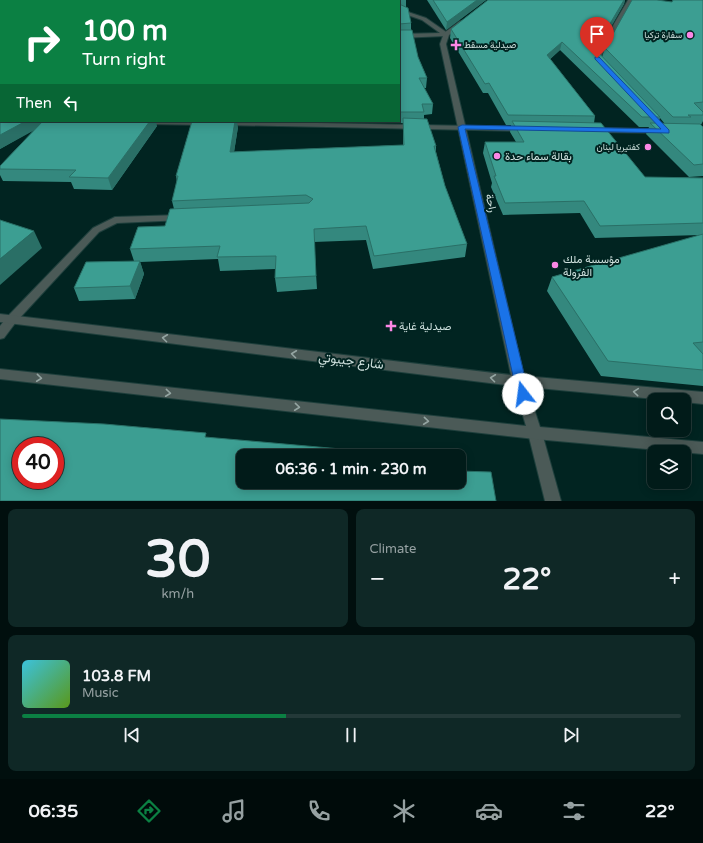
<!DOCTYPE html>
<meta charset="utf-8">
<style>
body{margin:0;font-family:"Varela Round",Vazirmatn,sans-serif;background:#0f2826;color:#f1f3f6;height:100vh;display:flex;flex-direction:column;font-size:15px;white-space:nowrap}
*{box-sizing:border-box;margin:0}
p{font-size:13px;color:#96a1a2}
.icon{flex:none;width:22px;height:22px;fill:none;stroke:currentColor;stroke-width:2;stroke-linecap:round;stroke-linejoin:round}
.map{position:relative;height:501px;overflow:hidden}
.sheet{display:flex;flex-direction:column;gap:8px;padding:8px;background:#010f0e;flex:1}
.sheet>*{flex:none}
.hud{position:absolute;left:0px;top:0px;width:400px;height:122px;box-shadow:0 2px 10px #0003,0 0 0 1px #233938;background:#0b8043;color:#fff;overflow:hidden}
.tools{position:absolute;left:647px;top:393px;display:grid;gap:8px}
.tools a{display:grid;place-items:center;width:44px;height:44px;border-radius:8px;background:#011b19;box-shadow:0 2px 10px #0003,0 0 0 1px #233938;font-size:20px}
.speed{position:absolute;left:12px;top:437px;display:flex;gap:8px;font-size:20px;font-weight:700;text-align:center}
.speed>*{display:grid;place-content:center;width:52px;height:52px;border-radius:50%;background:#011b19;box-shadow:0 2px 10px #0003,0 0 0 1px #233938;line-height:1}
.speed .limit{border:6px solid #d22;background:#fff;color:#111}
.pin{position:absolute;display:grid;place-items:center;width:34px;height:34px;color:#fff;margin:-41px -17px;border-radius:50% 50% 50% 0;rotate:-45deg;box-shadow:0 0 4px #0007}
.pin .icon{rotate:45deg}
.me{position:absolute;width:44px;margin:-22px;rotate:345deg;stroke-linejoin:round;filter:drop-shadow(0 0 3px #0008)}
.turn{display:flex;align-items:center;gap:14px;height:84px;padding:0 16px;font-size:18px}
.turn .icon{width:52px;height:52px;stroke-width:2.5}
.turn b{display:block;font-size:28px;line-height:34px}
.then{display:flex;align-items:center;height:38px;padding:0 16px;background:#0003;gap:8px;font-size:15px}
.big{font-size:30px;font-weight:800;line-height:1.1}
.sheet .card{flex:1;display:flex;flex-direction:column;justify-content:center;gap:6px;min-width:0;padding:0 14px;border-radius:8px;background:#0f2826}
.sheet .dial{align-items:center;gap:0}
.dial b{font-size:52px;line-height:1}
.song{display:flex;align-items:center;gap:12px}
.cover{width:48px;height:48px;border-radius:6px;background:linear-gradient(135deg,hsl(190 70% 55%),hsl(90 70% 35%))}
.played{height:4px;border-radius:2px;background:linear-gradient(90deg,#0b8043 40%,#233938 40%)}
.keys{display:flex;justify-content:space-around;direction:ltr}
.heat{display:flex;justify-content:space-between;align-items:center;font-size:22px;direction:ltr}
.sheet .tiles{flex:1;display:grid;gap:8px;grid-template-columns:1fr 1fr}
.card:last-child{grid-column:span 2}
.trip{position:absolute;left:236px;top:449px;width:230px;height:40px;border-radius:8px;background:#011b19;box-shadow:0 2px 10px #0003,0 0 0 1px #233938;font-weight:800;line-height:40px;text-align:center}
.tab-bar{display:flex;height:64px;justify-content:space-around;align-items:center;background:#000b0a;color:#96a1a2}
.tab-bar .icon{width:28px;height:28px}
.tab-bar .selected{color:#0b8043}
.tab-bar b{font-size:18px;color:#f1f3f6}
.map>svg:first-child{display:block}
</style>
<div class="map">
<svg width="703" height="501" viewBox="0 0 703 501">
<rect width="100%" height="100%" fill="#012421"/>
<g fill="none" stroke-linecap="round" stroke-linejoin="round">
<defs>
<g id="minor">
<path d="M 628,0 L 632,0 L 600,58 L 605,63 L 600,64 L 594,58 Z"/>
<path d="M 399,9 L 426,18 L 449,34 L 446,36 L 399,38 L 399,34 L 440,33 L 422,20 L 399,12 Z"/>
<path d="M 141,121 L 205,121 L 208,123 L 204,125 L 144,124 L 141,124 Z"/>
<path d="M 221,121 L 524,127 L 528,129 L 524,131 L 224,125 L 220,123 Z"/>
<path d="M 591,128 L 660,129 L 664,131 L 660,133 L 594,132 L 591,132 Z"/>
<path d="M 180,215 L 185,218 L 183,220 L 117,223 L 99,232 L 16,322 L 4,338 L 0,339 L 0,326 L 8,316 L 93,228 L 115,217 Z"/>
<path d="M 535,427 L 540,429 L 542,433 L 561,501 L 545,501 L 528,433 L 530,429 Z"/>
</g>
<path id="tertiary" d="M 460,21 L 465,22 L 449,35 L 446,44 L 524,376 L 703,392 L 703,404 L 684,402 L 684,400 L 666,400 L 527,387 L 540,427 L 703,442 L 703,454 L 535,439 L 0,379 L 0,369 L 526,426 L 514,386 L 0,322 L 0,314 L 511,375 L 440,44 L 444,33 Z"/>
</defs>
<use href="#minor" stroke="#1e3f3c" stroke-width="2"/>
<use href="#tertiary" stroke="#1e3f3c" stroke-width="2"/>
<use href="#minor" fill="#4b5a57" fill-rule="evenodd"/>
<use href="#tertiary" fill="#4b5a57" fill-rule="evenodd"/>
</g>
<g fill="#34887e" fill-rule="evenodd">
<path d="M 100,0 L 406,0 L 406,7 L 411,23 L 411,30 L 418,57 L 427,78 L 426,88 L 424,88 L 433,104 L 432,114 L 424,115 L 424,119 L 436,146 L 436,152 L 445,186 L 467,244 L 465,257 L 373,269 L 366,240 L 314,242 L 317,289 L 277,292 L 275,278 L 275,269 L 220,271 L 218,259 L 140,262 L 144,274 L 135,299 L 79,301 L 74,288 L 134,261 L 130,249 L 165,226 L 174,209 L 172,201 L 177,182 L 176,176 L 238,127 L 234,152 L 403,145 L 403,123 L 291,121 L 399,121 L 399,1 L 68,1 Z"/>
<path d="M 427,0 L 486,0 L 446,30 Z"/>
<path d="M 488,0 L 625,0 L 624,4 L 597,51 L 602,57 L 605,48 L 672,2 L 703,0 L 703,121 L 701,125 L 703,127 L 703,176 L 689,177 L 646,134 L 649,127 L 639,127 L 560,50 L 550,59 L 595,116 L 594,123 L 645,177 L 703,178 L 703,386 L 601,376 L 547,291 L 552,277 L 701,235 L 595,238 L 580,213 L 503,215 L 491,187 L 492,183 L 483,153 L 485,142 L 516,142 L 510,132 L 511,125 L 506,125 L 488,93 L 483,93 L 450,38 L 451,29 ZM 660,118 L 665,124 L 658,123 Z"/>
<path d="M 1,13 L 1,121 L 41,121 L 41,123 L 157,126 L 112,190 L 74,189 L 71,182 L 3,181 L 0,175 L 0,166 L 35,129 L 0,149 L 0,14 Z"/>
</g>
<g fill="#2a6f66">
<path d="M 477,0 L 486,0 L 446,30 L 447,22 Z"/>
<path d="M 624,0 L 625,0 L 624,4 L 593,58 L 595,49 Z"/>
<path d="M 562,42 L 560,50 L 545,64 L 547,55 Z"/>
<path d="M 26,121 L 41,121 L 42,126 L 0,149 L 0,135 Z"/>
<path d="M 150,121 L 156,121 L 157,126 L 112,190 L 108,178 Z"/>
<path d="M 235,121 L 237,121 L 238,127 L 232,165 L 230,152 Z"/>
<path d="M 34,231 L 42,248 L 0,285 L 0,259 Z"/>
<path d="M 140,261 L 144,274 L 135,299 L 130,286 Z"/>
</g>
<g fill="#3c9e92" stroke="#2a6f66" fill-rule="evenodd">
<path d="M 100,0 L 398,0 L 398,1 L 68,1 Z"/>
<path d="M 433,0 L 477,0 L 447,22 Z"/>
<path d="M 488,0 L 624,0 L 595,49 L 660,117 L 642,117 L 562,42 L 547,55 L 595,116 L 508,115 L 489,83 L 485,84 L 451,29 Z"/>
<path d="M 632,0 L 657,0 L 672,2 L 673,0 L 703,0 L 703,102 L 694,103 L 703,112 L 703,115 L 688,115 L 691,117 L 673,117 L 605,48 Z"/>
<path d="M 399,4 L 408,8 L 411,23 L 399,24 Z"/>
<path d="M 1,13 L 1,108 L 0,108 L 0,14 Z"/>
<path d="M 399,30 L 412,30 L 418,57 L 427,78 L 419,78 L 433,104 L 422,104 L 424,112 L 399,112 Z"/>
<path d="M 0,115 L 1,115 L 1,121 L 26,121 L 0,135 Z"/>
<path d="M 403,118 L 427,119 L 436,146 L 434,146 L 445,186 L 467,244 L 374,256 L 366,226 L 314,229 L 316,276 L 275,278 L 276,256 L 217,257 L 220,246 L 130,249 L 138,227 L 165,226 L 170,209 L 309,203 L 313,199 L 306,195 L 172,201 L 178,176 L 176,176 L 192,121 L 235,121 L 230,152 L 404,145 Z"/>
<path d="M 43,121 L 150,121 L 108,178 L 69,177 L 76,170 L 0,169 L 0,166 Z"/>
<path d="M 512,121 L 601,123 L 645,177 L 703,178 L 703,223 L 600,226 L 584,201 L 505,203 L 494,176 L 496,176 L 485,142 L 524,142 Z"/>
<path d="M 650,123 L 700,124 L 703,127 L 703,164 L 694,165 Z"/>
<path d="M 0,220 L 34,231 L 0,259 Z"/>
<path d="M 703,234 L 703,342 L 693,343 L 703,354 L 703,370 L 608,361 L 552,277 Z"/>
<path d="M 140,261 L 130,286 L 74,288 L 86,262 Z"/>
<path d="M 0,419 L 104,424 L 206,433 L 205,437 L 341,449 L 340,456 L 243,456 L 243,482 L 459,482 L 459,471 L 491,472 L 496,501 L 0,501 ZM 21,446 L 55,446 L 55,480 L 21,480 Z"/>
</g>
<defs><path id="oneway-chevron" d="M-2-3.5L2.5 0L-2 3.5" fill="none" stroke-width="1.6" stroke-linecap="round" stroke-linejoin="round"/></defs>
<g stroke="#94a5a2">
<use href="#oneway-chevron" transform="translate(165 338) rotate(-173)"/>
<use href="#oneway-chevron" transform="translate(294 354) rotate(-173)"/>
<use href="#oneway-chevron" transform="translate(39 378) rotate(6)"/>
<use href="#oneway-chevron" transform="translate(493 378) rotate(-173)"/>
<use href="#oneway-chevron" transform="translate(636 392) rotate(-175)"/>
<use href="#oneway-chevron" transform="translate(168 393) rotate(6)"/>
<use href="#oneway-chevron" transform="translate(297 407) rotate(6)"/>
<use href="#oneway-chevron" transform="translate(426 421) rotate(6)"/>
</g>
<path fill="#1a73e8" stroke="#114b97" d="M 595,57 L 599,57 L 669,130 L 669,133 L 465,129 L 529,394 L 527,398 L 523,399 L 519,398 L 517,394 L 458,127 L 462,125 L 661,129 L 595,59 Z"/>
<g fill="#fb87e5" stroke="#012421" stroke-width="1.5">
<circle cx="690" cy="35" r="4"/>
<path d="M454 39h4v4h4v4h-4v4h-4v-4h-4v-4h4z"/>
<circle cx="648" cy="147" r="4"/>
<circle cx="497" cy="156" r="4"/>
<circle cx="555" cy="265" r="4"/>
<path d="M389 320h4v4h4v4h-4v4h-4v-4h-4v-4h4z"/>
</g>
<g text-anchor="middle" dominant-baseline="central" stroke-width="4" stroke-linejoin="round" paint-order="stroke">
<g font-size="9" fill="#d0e2df" stroke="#012421" text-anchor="end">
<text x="682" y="35">سفارة تركيا</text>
<text x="464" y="45" text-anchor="start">صيدلية مسقط</text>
<text x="640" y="147">كفتيريا لبنان</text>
</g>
<g font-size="11" fill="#d0e2df" stroke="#012421" text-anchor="start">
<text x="505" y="156">بقالة سماء حدة</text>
<text x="563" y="259">مؤسسة ملك<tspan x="563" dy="13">الفرولة</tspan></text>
<text x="399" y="326">صيدلية غاية</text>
</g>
<g font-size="11" fill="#d0e2df" stroke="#012421">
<text transform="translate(491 203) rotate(77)">راحة</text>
</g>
<g font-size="13" fill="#d0e2df" stroke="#012421">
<text transform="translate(351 361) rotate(7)">شارع جيبوتي</text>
</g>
</g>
</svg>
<div class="tools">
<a><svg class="icon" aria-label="search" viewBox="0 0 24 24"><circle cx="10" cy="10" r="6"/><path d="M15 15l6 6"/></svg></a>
<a><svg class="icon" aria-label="layers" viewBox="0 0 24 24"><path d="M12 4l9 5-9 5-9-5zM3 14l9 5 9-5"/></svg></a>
</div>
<div class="speed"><div class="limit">40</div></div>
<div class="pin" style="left:597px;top:58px;background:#d93025"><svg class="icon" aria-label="arrive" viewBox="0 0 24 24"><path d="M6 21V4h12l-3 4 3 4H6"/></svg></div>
<svg class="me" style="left:523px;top:394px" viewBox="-20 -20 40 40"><circle r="19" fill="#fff"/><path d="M0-13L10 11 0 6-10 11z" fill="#1a73e8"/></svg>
<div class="trip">06:36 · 1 min · 230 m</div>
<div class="hud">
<div class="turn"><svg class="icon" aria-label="right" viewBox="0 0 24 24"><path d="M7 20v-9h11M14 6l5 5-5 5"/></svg><div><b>100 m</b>Turn right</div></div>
<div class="then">Then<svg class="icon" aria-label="left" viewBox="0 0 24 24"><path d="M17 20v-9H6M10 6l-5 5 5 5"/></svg></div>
</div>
</div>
<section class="sheet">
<div class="tiles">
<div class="card dial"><b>30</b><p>km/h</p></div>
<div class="card"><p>Climate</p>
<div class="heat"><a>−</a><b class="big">22°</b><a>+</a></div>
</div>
<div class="card">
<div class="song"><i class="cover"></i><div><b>103.8 FM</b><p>Music</p></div></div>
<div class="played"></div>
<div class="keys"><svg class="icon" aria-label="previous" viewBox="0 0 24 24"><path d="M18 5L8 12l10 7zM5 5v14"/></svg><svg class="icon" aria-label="pause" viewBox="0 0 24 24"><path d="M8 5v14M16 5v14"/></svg><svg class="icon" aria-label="next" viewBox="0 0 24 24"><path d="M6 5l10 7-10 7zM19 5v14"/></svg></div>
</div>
</div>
</section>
<nav class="tab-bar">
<b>06:35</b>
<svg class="icon selected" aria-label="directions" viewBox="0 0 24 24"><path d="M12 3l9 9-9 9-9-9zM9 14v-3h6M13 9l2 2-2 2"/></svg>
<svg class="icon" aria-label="music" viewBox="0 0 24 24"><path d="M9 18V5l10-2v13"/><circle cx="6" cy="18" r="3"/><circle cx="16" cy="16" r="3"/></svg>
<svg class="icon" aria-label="phone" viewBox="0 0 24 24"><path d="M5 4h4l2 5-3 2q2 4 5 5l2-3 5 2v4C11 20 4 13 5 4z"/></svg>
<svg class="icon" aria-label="climate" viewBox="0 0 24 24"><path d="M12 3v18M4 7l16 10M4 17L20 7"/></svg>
<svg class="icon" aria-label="car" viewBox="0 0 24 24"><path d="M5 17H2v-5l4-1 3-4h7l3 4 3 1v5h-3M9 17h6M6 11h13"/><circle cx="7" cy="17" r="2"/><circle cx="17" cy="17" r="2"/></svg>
<svg class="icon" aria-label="filters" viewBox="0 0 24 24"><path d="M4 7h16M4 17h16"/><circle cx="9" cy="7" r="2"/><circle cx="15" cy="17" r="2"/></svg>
<b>22°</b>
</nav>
